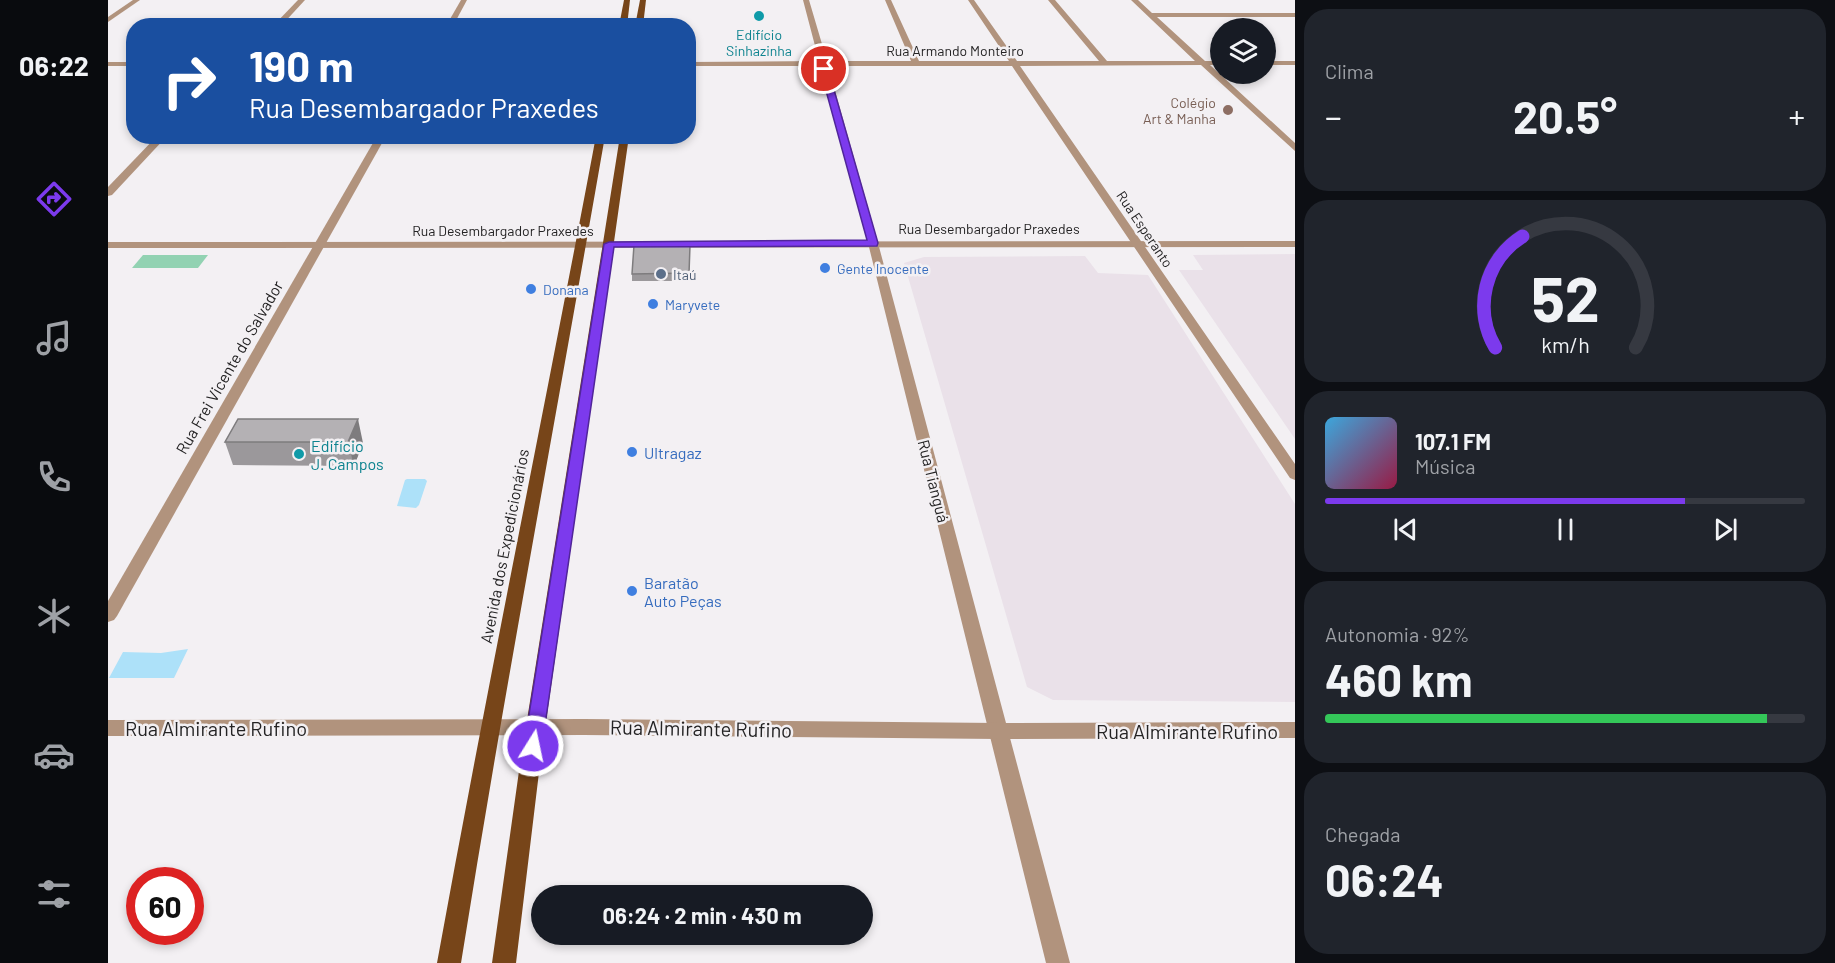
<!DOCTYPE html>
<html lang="pt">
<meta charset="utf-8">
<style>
body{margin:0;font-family:Barlow,sans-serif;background:#20242c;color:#f1f3f6;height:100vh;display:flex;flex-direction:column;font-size:22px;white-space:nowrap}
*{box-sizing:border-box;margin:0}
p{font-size:20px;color:#9ea1a6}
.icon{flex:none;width:33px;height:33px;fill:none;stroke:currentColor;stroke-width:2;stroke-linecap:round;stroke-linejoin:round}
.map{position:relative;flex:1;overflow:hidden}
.side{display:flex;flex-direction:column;gap:9px;padding:9px;background:#0d0f14;width:540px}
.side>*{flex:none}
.guide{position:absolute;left:18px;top:18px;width:570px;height:126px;border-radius:24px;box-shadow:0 3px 9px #0003;background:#1a4fa0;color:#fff;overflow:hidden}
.buttons{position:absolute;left:1102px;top:18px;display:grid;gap:12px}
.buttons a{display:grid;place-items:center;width:66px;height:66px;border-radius:50%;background:#171b24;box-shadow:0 3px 9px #0003;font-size:30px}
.speed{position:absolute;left:18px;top:867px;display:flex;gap:12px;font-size:30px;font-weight:700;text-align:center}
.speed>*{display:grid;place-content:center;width:78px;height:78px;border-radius:50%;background:#171b24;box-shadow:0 3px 9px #0003;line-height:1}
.speed .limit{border:9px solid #d22;background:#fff;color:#111}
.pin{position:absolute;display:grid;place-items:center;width:51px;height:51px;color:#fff;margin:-26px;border:3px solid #fff;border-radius:50%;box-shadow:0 2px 6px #0007}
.me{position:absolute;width:66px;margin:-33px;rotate:10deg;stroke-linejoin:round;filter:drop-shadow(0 0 4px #0008)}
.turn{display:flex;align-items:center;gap:21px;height:126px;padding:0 24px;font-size:27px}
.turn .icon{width:78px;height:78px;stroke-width:2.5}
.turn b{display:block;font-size:42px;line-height:51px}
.big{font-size:45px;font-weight:700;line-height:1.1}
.side .widget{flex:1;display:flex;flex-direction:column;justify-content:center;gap:9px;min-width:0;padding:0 21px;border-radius:24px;background:#20242c}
.side .dial{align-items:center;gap:0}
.dial svg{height:156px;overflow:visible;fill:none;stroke:#363941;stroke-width:7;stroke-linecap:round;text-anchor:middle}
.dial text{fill:#f1f3f6;stroke:none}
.song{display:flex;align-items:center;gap:18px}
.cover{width:72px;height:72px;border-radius:9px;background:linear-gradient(135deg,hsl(200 70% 55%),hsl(340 70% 35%))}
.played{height:6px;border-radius:3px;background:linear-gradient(90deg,#7c3aed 75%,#363941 75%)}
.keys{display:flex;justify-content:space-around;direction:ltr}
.heat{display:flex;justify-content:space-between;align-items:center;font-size:33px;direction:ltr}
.charge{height:9px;border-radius:4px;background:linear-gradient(90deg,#34c759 92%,#363941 0)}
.trip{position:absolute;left:423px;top:885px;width:342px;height:60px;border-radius:30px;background:#171b24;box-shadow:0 3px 9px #0003;font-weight:700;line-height:60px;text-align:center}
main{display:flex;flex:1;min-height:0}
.menu{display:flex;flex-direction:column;width:108px;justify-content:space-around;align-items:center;background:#090b0e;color:#9ea1a6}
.menu .icon{width:42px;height:42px}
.menu .on{color:#7c3aed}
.menu b{font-size:27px;color:#f1f3f6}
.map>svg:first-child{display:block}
</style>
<main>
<nav class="menu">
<b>06:22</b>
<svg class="icon on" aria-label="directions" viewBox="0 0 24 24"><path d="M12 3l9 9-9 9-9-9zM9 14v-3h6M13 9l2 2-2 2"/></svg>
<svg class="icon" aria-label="music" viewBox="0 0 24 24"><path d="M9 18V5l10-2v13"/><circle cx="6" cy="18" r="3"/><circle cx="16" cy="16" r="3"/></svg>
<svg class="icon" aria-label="phone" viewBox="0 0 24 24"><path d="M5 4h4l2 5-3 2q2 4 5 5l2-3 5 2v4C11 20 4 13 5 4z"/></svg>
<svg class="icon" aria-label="climate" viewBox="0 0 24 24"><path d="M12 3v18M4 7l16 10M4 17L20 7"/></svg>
<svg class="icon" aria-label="car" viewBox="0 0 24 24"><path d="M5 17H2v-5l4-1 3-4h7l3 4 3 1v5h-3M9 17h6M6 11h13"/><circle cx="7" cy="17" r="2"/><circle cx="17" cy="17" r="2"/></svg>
<svg class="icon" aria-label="filters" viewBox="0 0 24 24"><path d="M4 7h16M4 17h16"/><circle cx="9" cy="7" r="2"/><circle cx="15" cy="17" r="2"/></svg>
</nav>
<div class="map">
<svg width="1187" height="963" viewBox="0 0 1187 963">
<rect width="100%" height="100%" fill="#f3f0f3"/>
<g fill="#eae1e9">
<path d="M 1187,254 L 1187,439 L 1071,270 L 1095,270 L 1085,255 Z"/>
<path d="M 977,256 L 990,273 L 1040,275 L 1187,504 L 1187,702 L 945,700 L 919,687 L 796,263 L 816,257 Z"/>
</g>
<path fill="#92d2b2" d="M 35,255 L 100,255 L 90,268 L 24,268 Z"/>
<g fill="#ade1f9">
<path d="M 299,479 L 317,479 L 319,481 L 311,505 L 308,508 L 289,506 L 297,480 Z"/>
<path d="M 80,649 L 66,678 L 1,678 L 15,652 L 53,653 Z"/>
</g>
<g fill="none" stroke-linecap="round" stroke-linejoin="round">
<g fill="#b1937d" fill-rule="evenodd">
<path d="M 25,0 L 32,0 L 0,22 L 0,17 Z"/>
<path d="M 190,0 L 197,0 L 173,26 L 165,26 Z"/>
<path d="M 353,0 L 359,0 L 345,26 L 338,26 Z"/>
<path d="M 695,0 L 701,0 L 719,61 L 803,61 L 777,0 L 783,0 L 811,61 L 901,61 L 860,0 L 866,0 L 909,61 L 991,61 L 940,0 L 947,0 L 999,61 L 1087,61 L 1023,0 L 1030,0 L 1044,13 L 1187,13 L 1187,17 L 1049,17 L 1097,61 L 1113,61 L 1113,65 L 1102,65 L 1187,143 L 1187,151 L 1093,65 L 912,66 L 1187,464 L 1187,480 L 1182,478 L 904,66 L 720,66 L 770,243 L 962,963 L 938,963 L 760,243 L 712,66 L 580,66 L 580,62 L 711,61 Z"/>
<rect x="1158" y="61" width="29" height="4"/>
<rect x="0" y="62" width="26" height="4"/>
<path d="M 49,136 L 59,136 L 4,195 L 0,196 L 0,187 Z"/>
<path d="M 269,136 L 278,136 L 9,616 L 6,620 L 0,622 L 0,601 Z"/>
</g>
<g fill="#b1937d" fill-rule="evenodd">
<path d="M 1187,241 L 1187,247 L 0,248 L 0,242 Z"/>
<path d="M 476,719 L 890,723 L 1187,722 L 1187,738 L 890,739 L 476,735 L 0,736 L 0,720 Z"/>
</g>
<g fill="#774519" fill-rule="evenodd">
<path d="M 516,0 L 522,0 L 519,26 L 511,26 Z"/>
<path d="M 532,0 L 538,0 L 535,26 L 527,26 Z"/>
<path d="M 488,136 L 497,136 C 449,412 397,687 353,963 L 329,963 C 379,687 436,412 488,136 Z"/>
<path d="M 512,136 L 521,136 L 432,764 L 408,963 L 384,963 L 412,764 Z"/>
</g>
</g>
<g fill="#9b989b">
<path d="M 582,246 L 581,281 L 524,281 L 524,274 Z"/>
<path d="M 130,419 L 255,443 L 246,466 L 125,465 L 117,442 Z"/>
</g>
<path fill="#7e7c7e" d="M 250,419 L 255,443 L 246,466 L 240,442 Z"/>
<g fill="#b4b1b4" stroke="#7e7c7e" stroke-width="1.5">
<path d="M 526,245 L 582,246 L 581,273 L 524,274 Z"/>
<path d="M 130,419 L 250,419 L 240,442 L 117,442 Z"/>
</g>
<path fill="#7c3aed" stroke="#51269a" stroke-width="1.5" d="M 716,67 L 720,69 L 770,243 L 769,246 L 506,247 L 434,746 L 431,751 L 425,753 L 419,751 L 416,746 L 496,244 L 501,242 L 759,240 L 712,69 Z"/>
<g fill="#0f9aa8" stroke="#f3f0f3" stroke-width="2">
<circle cx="651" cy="16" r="6"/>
<circle cx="191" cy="454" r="6"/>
</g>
<circle fill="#8d6e63" stroke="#f3f0f3" stroke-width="2" cx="1120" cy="110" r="6"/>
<g fill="#3f7fe0" stroke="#f3f0f3" stroke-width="2">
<circle cx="717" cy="268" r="6"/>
<circle cx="423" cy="289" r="6"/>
<circle cx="545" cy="304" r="6"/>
<circle cx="524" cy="452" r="6"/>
<circle cx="524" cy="591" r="6"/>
</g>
<circle fill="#5c6f8a" stroke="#f3f0f3" stroke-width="2" cx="553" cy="274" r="6"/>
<g text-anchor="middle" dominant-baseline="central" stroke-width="5" stroke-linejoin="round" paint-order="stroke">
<g font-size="14" fill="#0d838f" stroke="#f3f0f3">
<text x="651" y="34">Edifício<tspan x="651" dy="16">Sinhazinha</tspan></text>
</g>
<g font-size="14" fill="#242324" stroke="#f3f0f3">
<text x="847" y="50">Rua Armando Monteiro</text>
<text x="881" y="228">Rua Desembargador Praxedes</text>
<text transform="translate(1037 229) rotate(56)">Rua Esperanto</text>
<text x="395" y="230">Rua Desembargador Praxedes</text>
</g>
<g font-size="14" fill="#785e54" stroke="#f3f0f3" text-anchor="end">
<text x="1108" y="102">Colégio<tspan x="1108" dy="16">Art &amp; Manha</tspan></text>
</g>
<g font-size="14" fill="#366cbe" stroke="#f3f0f3" text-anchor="start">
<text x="729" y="268">Gente Inocente</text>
<text x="435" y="289">Donana</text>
<text x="557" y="304">Maryvete</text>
</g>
<g font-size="14" fill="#4e5e75" stroke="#f3f0f3" text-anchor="start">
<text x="565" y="274">Itaú</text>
</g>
<g font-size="16" fill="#242324" stroke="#f3f0f3">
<text transform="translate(121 367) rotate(-60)">Rua Frei Vicente do Salvador</text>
<text transform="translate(826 481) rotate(76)">Rua Tianguá</text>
<text transform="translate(396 546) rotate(-79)">Avenida dos Expedicionários</text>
</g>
<g font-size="16" fill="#0d838f" stroke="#f3f0f3" text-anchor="start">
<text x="203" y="445">Edifício<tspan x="203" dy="18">J. Campos</tspan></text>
</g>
<g font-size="16" fill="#366cbe" stroke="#f3f0f3" text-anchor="start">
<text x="536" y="452">Ultragaz</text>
<text x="536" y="582">Baratão<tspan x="536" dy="18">Auto Peças</tspan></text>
</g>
<g font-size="20" fill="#242324" stroke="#f3f0f3">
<text x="108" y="728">Rua Almirante Rufino</text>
<text transform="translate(593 728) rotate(1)">Rua Almirante Rufino</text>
<text x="1079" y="731">Rua Almirante Rufino</text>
</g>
</g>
</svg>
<div class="buttons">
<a><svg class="icon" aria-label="layers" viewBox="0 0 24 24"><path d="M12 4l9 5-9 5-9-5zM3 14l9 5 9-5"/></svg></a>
</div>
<div class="speed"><div class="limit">60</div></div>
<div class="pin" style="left:716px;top:69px;background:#d93025"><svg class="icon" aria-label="arrive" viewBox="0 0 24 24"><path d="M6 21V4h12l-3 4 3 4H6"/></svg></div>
<svg class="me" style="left:425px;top:746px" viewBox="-20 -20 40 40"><circle r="17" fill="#7c3aed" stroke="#fff" stroke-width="3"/><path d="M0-11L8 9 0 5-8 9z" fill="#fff"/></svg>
<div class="trip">06:24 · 2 min · 430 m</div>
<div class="guide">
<div class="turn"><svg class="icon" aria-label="right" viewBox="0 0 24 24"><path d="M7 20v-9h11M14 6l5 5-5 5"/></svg><div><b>190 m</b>Rua Desembargador Praxedes</div></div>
</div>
</div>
<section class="side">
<div class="widget"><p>Clima</p>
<div class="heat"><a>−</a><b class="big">20.5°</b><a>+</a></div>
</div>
<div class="widget dial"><svg viewBox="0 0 100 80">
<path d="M14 69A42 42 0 1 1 86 69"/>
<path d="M14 69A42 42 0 0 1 28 12" stroke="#7c3aed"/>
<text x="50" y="56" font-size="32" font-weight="700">52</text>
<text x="50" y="72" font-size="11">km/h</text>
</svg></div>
<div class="widget">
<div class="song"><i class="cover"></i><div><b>107.1 FM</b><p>Música</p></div></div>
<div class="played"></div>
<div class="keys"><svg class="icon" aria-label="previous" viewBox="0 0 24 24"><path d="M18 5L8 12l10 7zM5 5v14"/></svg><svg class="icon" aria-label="pause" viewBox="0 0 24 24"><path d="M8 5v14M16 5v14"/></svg><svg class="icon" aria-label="next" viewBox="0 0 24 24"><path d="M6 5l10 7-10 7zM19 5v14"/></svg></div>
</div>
<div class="widget"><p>Autonomia · 92%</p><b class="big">460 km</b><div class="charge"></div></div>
<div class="widget"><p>Chegada</p><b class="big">06:24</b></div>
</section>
</main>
